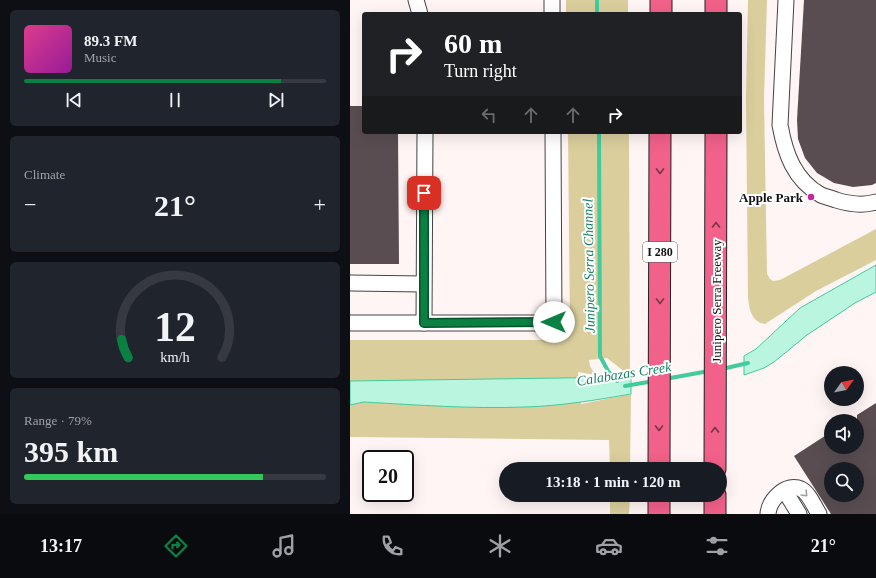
<!DOCTYPE html>
<meta charset="utf-8">
<style>
body{margin:0;font-family:Georgia,serif;background:#20242c;color:#f1f3f6;height:100vh;display:flex;flex-direction:column;font-size:15px;white-space:nowrap}
*{box-sizing:border-box;margin:0}
p{font-size:13px;color:#9ea1a6}
.icon{flex:none;width:22px;height:22px;fill:none;stroke:currentColor;stroke-width:2;stroke-linecap:round;stroke-linejoin:round}
.map{position:relative;flex:1;overflow:hidden}
.sheet{display:flex;flex-direction:column;gap:10px;padding:10px;background:#0d0f14;width:350px}
.sheet>*{flex:none}
.top-card{position:absolute;left:12px;top:12px;width:380px;height:122px;border-radius:4px;box-shadow:0 4px 16px #0002;background:#202124;color:#fff;overflow:hidden}
.needle{width:26px;rotate:57deg}
.tools{position:absolute;left:474px;top:366px;display:grid;gap:8px}
.tools a{display:grid;place-items:center;width:40px;height:40px;border-radius:50%;background:#171b24;box-shadow:0 4px 16px #0002;font-size:20px}
.speed{position:absolute;left:12px;top:450px;display:flex;gap:8px;font-size:20px;font-weight:700;text-align:center}
.speed>*{display:grid;place-content:center;width:52px;height:52px;border-radius:50%;background:#171b24;box-shadow:0 4px 16px #0002;line-height:1}
.speed .limit{border:2px solid #111;border-radius:6px;background:#fff;color:#111}
.pin{position:absolute;display:grid;place-items:center;width:34px;height:34px;color:#fff;margin:-17px;border-radius:8px;box-shadow:0 2px 6px #0006}
.me{position:absolute;width:44px;margin:-22px;rotate:270deg;stroke-linejoin:round;filter:drop-shadow(0 0 3px #0008)}
.turn{display:flex;align-items:center;gap:14px;height:84px;padding:0 16px;font-size:18px}
.turn .icon{width:52px;height:52px;stroke-width:2.5}
.turn b{display:block;font-size:28px;line-height:34px}
.lanes{display:flex;align-items:center;height:38px;padding:0 16px;background:#0003;justify-content:center;gap:20px;direction:ltr}
.lanes .off{opacity:.35}
.big{font-size:30px;font-weight:600;line-height:1.1}
.sheet .card{flex:1;display:flex;flex-direction:column;justify-content:center;gap:6px;min-width:0;padding:0 14px;border-radius:6px;background:#20242c}
.sheet .dial{align-items:center;gap:0}
.dial svg{height:104px;overflow:visible;fill:none;stroke:#363941;stroke-width:7;stroke-linecap:round;text-anchor:middle}
.dial text{fill:#f1f3f6;stroke:none}
.song{display:flex;align-items:center;gap:12px}
.cover{width:48px;height:48px;border-radius:6px;background:linear-gradient(135deg,hsl(330 70% 55%),hsl(300 70% 35%))}
.played{height:4px;border-radius:2px;background:linear-gradient(90deg,#0b8043 85%,#363941 85%)}
.keys{display:flex;justify-content:space-around;direction:ltr}
.heat{display:flex;justify-content:space-between;align-items:center;font-size:22px;direction:ltr}
.charge{height:6px;border-radius:3px;background:linear-gradient(90deg,#34c759 79%,#363941 0)}
.trip{position:absolute;left:149px;top:462px;width:228px;height:40px;border-radius:20px;background:#171b24;box-shadow:0 4px 16px #0002;font-weight:600;line-height:40px;text-align:center}
.menu{display:flex;height:64px;justify-content:space-around;align-items:center;background:#090b0e;color:#9ea1a6}
.menu .icon{width:28px;height:28px}
.menu .on{color:#0b8043}
.menu b{font-size:18px;color:#f1f3f6}
main{display:flex;flex:1;min-height:0}
.map>svg:first-child{display:block}
</style>
<main>
<section class="sheet">
<div class="card">
<div class="song"><i class="cover"></i><div><b>89.3 FM</b><p>Music</p></div></div>
<div class="played"></div>
<div class="keys"><svg class="icon" aria-label="previous" viewBox="0 0 24 24"><path d="M18 5L8 12l10 7zM5 5v14"/></svg><svg class="icon" aria-label="pause" viewBox="0 0 24 24"><path d="M8 5v14M16 5v14"/></svg><svg class="icon" aria-label="next" viewBox="0 0 24 24"><path d="M6 5l10 7-10 7zM19 5v14"/></svg></div>
</div>
<div class="card"><p>Climate</p>
<div class="heat"><a>−</a><b class="big">21°</b><a>+</a></div>
</div>
<div class="card dial"><svg viewBox="0 0 100 80">
<path d="M14 69A42 42 0 1 1 86 69"/>
<path d="M14 69A42 42 0 0 1 9 55" stroke="#0b8043"/>
<text x="50" y="56" font-size="32" font-weight="700">12</text>
<text x="50" y="72" font-size="11">km/h</text>
</svg></div>
<div class="card"><p>Range · 79%</p><b class="big">395 km</b><div class="charge"></div></div>
</section>
<div class="map">
<svg width="526" height="514" viewBox="0 0 526 514">
<rect width="100%" height="100%" fill="#fff5f4"/>
<g fill="#dace9d">
<rect x="216" y="0" width="62" height="14"/>
<path d="M 398,0 L 417,0 L 414,99 L 417,274 L 420,279 L 423,281 L 430,280 L 526,229 L 526,260 L 466,291 L 415,324 C 401,322 399,308 398,297 L 396,96 Z"/>
<path d="M 218,132 L 279,132 L 280,376 L 257,358 L 239,360 L 240,366 L 245,375 L 228,372 L 231,404 L 281,394 L 280,469 L 260,469 L 259,440 L 0,437 L 0,340 L 208,340 L 208,330 L 220,329 Z"/>
<path d="M 260,495 L 280,495 L 279,514 L 260,514 Z"/>
</g>
<g fill="#baf5df" stroke="#42cb9c">
<path d="M 526,265 L 526,292 L 505,303 L 457,335 L 424,362 L 414,368 L 394,375 L 394,356 L 406,349 L 450,308 Z"/>
<path d="M 281,377 L 281,394 C 246,400 211,406 175,407 C 121,409 68,405 14,402 L 0,405 L 0,381 Z"/>
</g>
<g fill="none" stroke-linecap="round" stroke-linejoin="round">
<g stroke="#42cb9c" stroke-width="4">
<path d="M 247,0 L 247,14"/>
<path d="M 249,132 L 250,356 L 258,371 L 267,381"/>
<path d="M 372,369 L 398,363"/>
<path d="M 315,379 L 359,371"/>
<path d="M 275,386 L 304,381"/>
</g>
</g>
<g fill="#594d51" fill-rule="evenodd">
<path d="M 454,0 L 526,0 L 526,183 L 522,185 L 503,187 L 484,183 L 467,173 L 455,158 L 448,139 L 447,120 Z"/>
<path d="M 0,106 L 14,106 L 14,132 L 48,132 L 49,264 L 0,264 Z"/>
<path d="M 526,403 L 526,514 L 481,514 L 444,456 L 481,432 L 481,447 L 507,447 L 507,415 ZM 481,469 L 507,469 L 507,495 L 481,495 Z"/>
</g>
<g fill="none" stroke-linecap="round" stroke-linejoin="round">
<defs>
<g id="minor">
<path d="M 66,0 L 70,14"/>
<path d="M 202,0 L 202,14"/>
<path d="M 436,0 L 430,125 C 435,153 444,180 471,195 C 476,197 481,198 486,200 C 499,204 513,206 526,202"/>
<path d="M 0,283 L 73,284"/>
<path d="M 0,323 L 204,323 L 203,132"/>
<path d="M 74,323 L 75,132"/>
<path d="M 438,496 L 449,514"/>
<path d="M 418,514 C 419,500 436,482 451,489 C 459,493 464,506 469,514"/>
</g>
<g id="highway">
<path d="M 311,14 L 311,0"/>
<path d="M 366,14 L 366,0"/>
<path d="M 309,469 L 310,132"/>
<path d="M 365,469 L 366,132"/>
<path d="M 309,495 L 309,514"/>
<path d="M 365,514 L 365,495"/>
</g>
</defs>
<use href="#minor" stroke="#444" stroke-width="17"/>
<use href="#highway" stroke="#222" stroke-width="23"/>
<use href="#minor" stroke="#fff" stroke-width="15"/>
<use href="#highway" stroke="#f1618a" stroke-width="21"/>
</g>
<defs><path id="oneway-chevron" d="M-2-3.5L2.5 0L-2 3.5" fill="none" stroke-width="1.6" stroke-linecap="round" stroke-linejoin="round"/></defs>
<g stroke="#763547">
<use href="#oneway-chevron" transform="translate(310 171) rotate(90)"/>
<use href="#oneway-chevron" transform="translate(366 225) rotate(-90)"/>
<use href="#oneway-chevron" transform="translate(310 301) rotate(90)"/>
<use href="#oneway-chevron" transform="translate(309 428) rotate(90)"/>
<use href="#oneway-chevron" transform="translate(365 430) rotate(-90)"/>
</g>
<use stroke="#a0a0a0" href="#oneway-chevron" transform="translate(455 494) rotate(46)"/>
<g fill="none" stroke-linecap="round" stroke-linejoin="round">
<defs>
<path id="route" d="M 74,193 L 74,323 L 204,322"/>
</defs>
<use href="#route" stroke="#07532c" stroke-width="10"/>
<use href="#route" stroke="#0b8043" stroke-width="7"/>
</g>
<circle fill="#bf2a9f" stroke="#fff" stroke-width="1.5" cx="461" cy="197" r="4"/>
<g text-anchor="middle" dominant-baseline="central" stroke-width="4" stroke-linejoin="round" paint-order="stroke">
<rect fill="#fff" stroke="#585858" stroke-width="1" x="293" y="242" width="34" height="20" rx="3"/>
<g font-size="12" font-weight="bold" fill="#111">
<text x="310" y="252">I 280</text>
</g>
<g font-size="13" font-weight="bold" fill="#111" stroke="#fff" text-anchor="end">
<text x="453" y="197">Apple Park</text>
</g>
<g font-size="13" fill="#111" stroke="#fff">
<text transform="translate(366 301) rotate(-90)">Junipero Serra Freeway</text>
</g>
<g font-size="14" font-style="italic" fill="#198463" stroke="#fff">
<text transform="translate(239 266) rotate(-91)">Junipero Serra Channel</text>
<text transform="translate(274 374) rotate(-9)">Calabazas Creek</text>
</g>
</g>
</svg>
<div class="tools">
<a><svg class="needle" viewBox="-14 -14 28 28"><path d="M0-13l5 13h-10z" fill="#e53935"/><path d="M0 13l5-13h-10z" fill="#9ea1a6"/></svg></a>
<a><svg class="icon" aria-label="sound" viewBox="0 0 24 24"><path d="M4 9h4l5-4v14l-5-4H4zM17 9q2 3 0 6"/></svg></a>
<a><svg class="icon" aria-label="search" viewBox="0 0 24 24"><circle cx="10" cy="10" r="6"/><path d="M15 15l6 6"/></svg></a>
</div>
<div class="speed"><div class="limit">20</div></div>
<div class="pin" style="left:74px;top:193px;background:#d93025"><svg class="icon" aria-label="arrive" viewBox="0 0 24 24"><path d="M6 21V4h12l-3 4 3 4H6"/></svg></div>
<svg class="me" style="left:204px;top:322px" viewBox="-20 -20 40 40"><circle r="19" fill="#fff"/><path d="M0-13L10 11 0 6-10 11z" fill="#0b8043"/></svg>
<div class="trip">13:18 · 1 min · 120 m</div>
<div class="top-card">
<div class="turn"><svg class="icon" aria-label="right" viewBox="0 0 24 24"><path d="M7 20v-9h11M14 6l5 5-5 5"/></svg><div><b>60 m</b>Turn right</div></div>
<div class="lanes"><svg class="icon off" aria-label="left" viewBox="0 0 24 24"><path d="M17 20v-9H6M10 6l-5 5 5 5"/></svg><svg class="icon off" aria-label="ahead" viewBox="0 0 24 24"><path d="M12 20V5M6 11l6-6 6 6"/></svg><svg class="icon off" aria-label="ahead" viewBox="0 0 24 24"><path d="M12 20V5M6 11l6-6 6 6"/></svg><svg class="icon" aria-label="right" viewBox="0 0 24 24"><path d="M7 20v-9h11M14 6l5 5-5 5"/></svg></div>
</div>
</div>
</main>
<nav class="menu">
<b>13:17</b>
<svg class="icon on" aria-label="directions" viewBox="0 0 24 24"><path d="M12 3l9 9-9 9-9-9zM9 14v-3h6M13 9l2 2-2 2"/></svg>
<svg class="icon" aria-label="music" viewBox="0 0 24 24"><path d="M9 18V5l10-2v13"/><circle cx="6" cy="18" r="3"/><circle cx="16" cy="16" r="3"/></svg>
<svg class="icon" aria-label="phone" viewBox="0 0 24 24"><path d="M5 4h4l2 5-3 2q2 4 5 5l2-3 5 2v4C11 20 4 13 5 4z"/></svg>
<svg class="icon" aria-label="climate" viewBox="0 0 24 24"><path d="M12 3v18M4 7l16 10M4 17L20 7"/></svg>
<svg class="icon" aria-label="car" viewBox="0 0 24 24"><path d="M5 17H2v-5l4-1 3-4h7l3 4 3 1v5h-3M9 17h6M6 11h13"/><circle cx="7" cy="17" r="2"/><circle cx="17" cy="17" r="2"/></svg>
<svg class="icon" aria-label="filters" viewBox="0 0 24 24"><path d="M4 7h16M4 17h16"/><circle cx="9" cy="7" r="2"/><circle cx="15" cy="17" r="2"/></svg>
<b>21°</b>
</nav>
